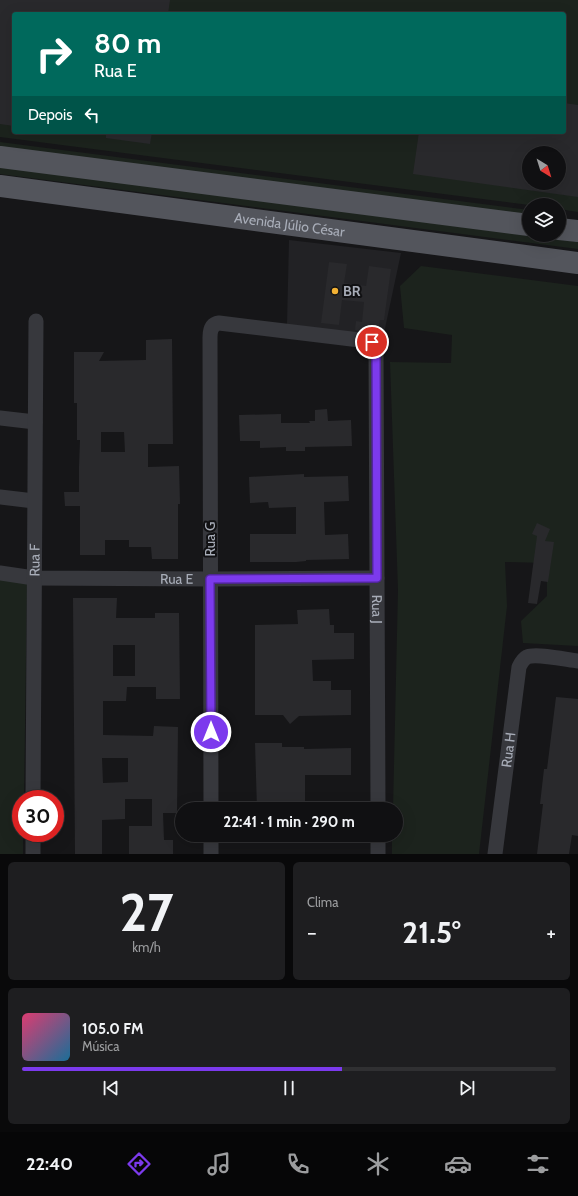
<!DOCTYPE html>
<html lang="pt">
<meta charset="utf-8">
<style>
body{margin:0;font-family:Cabin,sans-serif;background:#1e1e20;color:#f1f3f6;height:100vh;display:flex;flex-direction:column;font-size:15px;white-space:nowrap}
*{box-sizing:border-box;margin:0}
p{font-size:13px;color:#9c9d9f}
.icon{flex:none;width:22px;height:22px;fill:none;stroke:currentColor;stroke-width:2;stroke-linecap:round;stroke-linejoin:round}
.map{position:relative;height:854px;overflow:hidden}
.details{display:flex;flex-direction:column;gap:8px;padding:8px;background:#09090a;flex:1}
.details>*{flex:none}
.banner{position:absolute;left:12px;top:12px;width:554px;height:122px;border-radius:4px;box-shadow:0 4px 16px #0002,0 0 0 1px #303032;background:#00695c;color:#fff;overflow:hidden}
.needle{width:26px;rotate:142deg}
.buttons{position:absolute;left:522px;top:146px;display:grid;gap:8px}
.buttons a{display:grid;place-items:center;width:44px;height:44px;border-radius:50%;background:#101012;box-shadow:0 4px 16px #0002,0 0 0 1px #303032;font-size:20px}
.speed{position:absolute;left:12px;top:790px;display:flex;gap:8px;font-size:20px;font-weight:700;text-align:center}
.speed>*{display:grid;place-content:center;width:52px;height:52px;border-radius:50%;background:#101012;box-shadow:0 4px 16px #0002,0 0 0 1px #303032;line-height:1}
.speed .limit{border:6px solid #d22;background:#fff;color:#111}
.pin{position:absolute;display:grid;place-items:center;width:34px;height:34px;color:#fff;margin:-17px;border:2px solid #fff;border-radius:50%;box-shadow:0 1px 4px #0007}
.me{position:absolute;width:44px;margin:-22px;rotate:0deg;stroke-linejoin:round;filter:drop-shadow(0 0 3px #0008)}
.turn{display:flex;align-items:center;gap:14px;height:84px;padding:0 16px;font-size:18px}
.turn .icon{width:52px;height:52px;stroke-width:2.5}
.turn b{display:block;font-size:28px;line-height:34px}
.then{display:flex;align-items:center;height:38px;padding:0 16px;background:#0003;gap:8px;font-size:15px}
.big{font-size:30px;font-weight:700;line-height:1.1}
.details .tile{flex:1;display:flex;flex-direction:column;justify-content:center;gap:6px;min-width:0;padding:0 14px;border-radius:6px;background:#1e1e20}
.details .dial{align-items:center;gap:0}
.dial b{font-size:52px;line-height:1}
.song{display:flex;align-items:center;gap:12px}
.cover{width:48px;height:48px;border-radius:6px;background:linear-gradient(135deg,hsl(340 70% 55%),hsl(200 70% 35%))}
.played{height:4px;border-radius:2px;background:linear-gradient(90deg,#7c3aed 60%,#303032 60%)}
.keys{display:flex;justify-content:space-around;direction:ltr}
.heat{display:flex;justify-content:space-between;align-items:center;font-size:22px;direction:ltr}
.details .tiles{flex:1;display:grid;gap:8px;grid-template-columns:1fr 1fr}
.tile:last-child{grid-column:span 2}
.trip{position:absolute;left:175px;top:802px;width:228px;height:40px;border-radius:20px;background:#101012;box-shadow:0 4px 16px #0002,0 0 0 1px #303032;font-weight:700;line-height:40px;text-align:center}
.tab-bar{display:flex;height:64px;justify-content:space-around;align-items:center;background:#060607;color:#9c9d9f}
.tab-bar .icon{width:28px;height:28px}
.tab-bar .active{color:#7c3aed}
.tab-bar b{font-size:18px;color:#f1f3f6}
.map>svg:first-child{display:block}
</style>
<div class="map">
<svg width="578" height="854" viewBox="0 0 578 854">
<rect width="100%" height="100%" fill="#161618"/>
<path fill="#222225" d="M 289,240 L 401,253 L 383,338 L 287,325 Z"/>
<g fill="#1c231d" fill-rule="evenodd">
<path d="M 0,0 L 578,0 L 578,212 L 559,209 L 559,205 L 529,205 L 0,137 ZM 14,14 L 564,14 L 564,132 L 14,132 ZM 529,153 L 559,153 L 559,183 L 529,183 Z"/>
<path d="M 0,142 L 529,210 L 529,215 L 0,147 Z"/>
<path d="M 0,167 L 578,242 L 578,249 L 0,174 Z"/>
<path d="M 421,266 L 578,286 L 578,646 L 523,643 L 521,621 L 547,596 L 547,563 L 505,562 L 507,606 L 479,854 L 392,854 L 392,835 L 396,835 L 396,809 L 393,809 L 398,590 L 390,362 L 451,363 L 452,335 L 404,328 L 400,286 Z"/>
<path d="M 0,579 L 27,583 L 24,799 L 21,799 L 21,833 L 23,833 L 23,854 L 0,854 Z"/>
</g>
<g fill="#29292c" fill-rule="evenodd">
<path d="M 0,0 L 170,0 L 168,14 L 14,14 L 14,126 L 0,124 Z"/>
<path d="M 564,103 L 578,105 L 578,197 L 413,174 L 419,132 L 564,132 ZM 529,153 L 559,153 L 559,183 L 529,183 Z"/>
<path d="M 106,132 L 152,132 L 150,144 L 106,138 Z"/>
<path d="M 329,262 L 347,264 L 344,283 L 366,286 L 369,266 L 391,269 L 384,320 L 380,320 L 378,336 L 370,332 L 355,330 L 356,321 L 362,322 L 364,302 L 342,300 L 339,325 L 321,323 Z"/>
<path d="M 172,339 L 173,444 L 148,444 L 148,467 L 179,466 L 180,504 L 178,504 L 178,559 L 152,559 L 151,547 L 129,547 L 129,540 L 105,540 L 105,555 L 80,555 L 80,506 L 65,506 L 64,492 L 79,492 L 79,467 L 80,440 L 77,440 L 77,403 L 74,403 L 74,352 L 104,352 L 99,361 L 146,360 L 146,340 ZM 101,432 L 124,432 L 125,452 L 101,452 Z"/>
<path d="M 327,409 L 328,421 L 351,420 L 352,446 L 305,447 L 305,451 L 286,451 L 286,447 L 260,448 L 260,441 L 240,441 L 239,415 L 281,414 L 281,423 L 310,423 L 309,421 L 315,421 L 315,410 Z"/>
<path d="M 304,474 L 304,477 L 348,476 L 349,501 L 324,502 L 325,535 L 348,534 L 349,559 L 306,560 L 306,561 L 296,562 L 250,562 L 250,534 L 296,534 L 296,507 L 269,508 L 268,502 L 250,503 L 249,477 Z"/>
<path d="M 537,523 L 550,529 L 545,541 L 554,542 L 548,582 L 541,581 L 537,604 L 528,603 L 537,536 L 532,534 Z"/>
<path d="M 73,598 L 117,598 L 116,618 L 155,618 L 155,613 L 179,613 L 180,699 L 156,699 L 156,687 L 127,687 L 126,701 L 103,701 L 103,735 L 153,736 L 154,726 L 178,727 L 177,813 L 163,813 L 164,840 L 173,840 L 173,854 L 129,854 L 129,826 L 152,826 L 152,799 L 125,799 L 125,819 L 102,820 L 102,854 L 75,854 ZM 113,645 L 135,645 L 135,676 L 113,676 ZM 102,758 L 128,758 L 128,782 L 103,783 Z"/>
<path d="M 329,609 L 330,625 L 334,625 L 334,633 L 354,633 L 354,659 L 312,660 L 313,681 L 331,681 L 331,690 L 351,690 L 351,715 L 299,716 L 290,724 L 283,715 L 255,715 L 255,625 L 298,624 L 297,610 Z"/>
<path d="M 556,697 L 578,699 L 578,836 L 572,835 L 569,854 L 537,854 L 543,804 L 540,804 L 544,769 L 547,769 Z"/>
<path d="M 255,743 L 282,743 L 282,747 L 304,747 L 304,749 L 351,748 L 351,775 L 305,775 L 305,809 L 257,809 Z"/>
</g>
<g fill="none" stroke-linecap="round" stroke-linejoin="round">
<g stroke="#37383d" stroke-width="15">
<path d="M 0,418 L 35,422"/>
<path d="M 0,497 L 34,501"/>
<path id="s1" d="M 0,573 L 34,578 L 210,579 L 377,578"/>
<path id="s2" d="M 33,799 L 36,321"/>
<path id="s3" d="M 211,809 L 210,337 C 210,330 212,324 219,323 L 368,341 L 372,342 L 376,348 L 378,809"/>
<path d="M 211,835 L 211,854"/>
<path d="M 378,835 L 378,854"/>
<path d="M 33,854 L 33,833"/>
<path id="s4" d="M 495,854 L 519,667 C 521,663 523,659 527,657 C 536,653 568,660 578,661"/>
</g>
<g stroke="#53555c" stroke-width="22">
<path d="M 0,157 L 529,225"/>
<path id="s5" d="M 0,186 L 578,263"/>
<path d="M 559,229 L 578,231"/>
</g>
</g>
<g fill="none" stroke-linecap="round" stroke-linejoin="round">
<defs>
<path id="route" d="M 211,732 L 210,579 L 377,578 L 376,348 L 372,342"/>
</defs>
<use href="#route" stroke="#51269a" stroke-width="10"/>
<use href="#route" stroke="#7c3aed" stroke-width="7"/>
</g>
<circle fill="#f2b134" stroke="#111113" stroke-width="1.5" cx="335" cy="291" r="4"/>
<g text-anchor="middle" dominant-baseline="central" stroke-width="4" stroke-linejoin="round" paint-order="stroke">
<g font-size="14" fill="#a8adb8" stroke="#111113">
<text stroke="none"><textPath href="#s5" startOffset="292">Avenida Júlio César</textPath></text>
<text transform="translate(210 539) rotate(-90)">Rua G</text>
<text stroke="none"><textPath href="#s2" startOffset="239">Rua F</textPath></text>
<text stroke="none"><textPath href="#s1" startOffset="177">Rua E</textPath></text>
<text stroke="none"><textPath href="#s3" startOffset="913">Rua J</textPath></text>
<text stroke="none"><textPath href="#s4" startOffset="105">Rua H</textPath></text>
</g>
<g font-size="14" font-weight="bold" fill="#a8adb8" stroke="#111113" text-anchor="start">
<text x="343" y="291">BR</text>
</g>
</g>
</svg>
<div class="buttons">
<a><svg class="needle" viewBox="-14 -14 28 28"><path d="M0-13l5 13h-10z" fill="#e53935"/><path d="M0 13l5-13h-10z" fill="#9c9d9f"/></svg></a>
<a><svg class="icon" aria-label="layers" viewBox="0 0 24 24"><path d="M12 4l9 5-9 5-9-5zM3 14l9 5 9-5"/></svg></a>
</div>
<div class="speed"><div class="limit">30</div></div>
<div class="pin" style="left:372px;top:342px;background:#d93025"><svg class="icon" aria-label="arrive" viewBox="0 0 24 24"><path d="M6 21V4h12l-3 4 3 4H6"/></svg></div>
<svg class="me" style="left:211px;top:732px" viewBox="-20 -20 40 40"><circle r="17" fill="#7c3aed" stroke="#fff" stroke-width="3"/><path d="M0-11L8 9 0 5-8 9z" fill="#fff"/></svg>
<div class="trip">22:41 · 1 min · 290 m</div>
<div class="banner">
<div class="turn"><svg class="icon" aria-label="right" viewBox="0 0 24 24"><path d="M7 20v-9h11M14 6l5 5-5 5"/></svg><div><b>80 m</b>Rua E</div></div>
<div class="then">Depois<svg class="icon" aria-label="left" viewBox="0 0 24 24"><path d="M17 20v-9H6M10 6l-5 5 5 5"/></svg></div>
</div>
</div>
<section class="details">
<div class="tiles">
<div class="tile dial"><b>27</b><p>km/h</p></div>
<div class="tile"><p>Clima</p>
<div class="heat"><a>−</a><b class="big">21.5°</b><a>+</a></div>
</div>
<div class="tile">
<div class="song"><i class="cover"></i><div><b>105.0 FM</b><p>Música</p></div></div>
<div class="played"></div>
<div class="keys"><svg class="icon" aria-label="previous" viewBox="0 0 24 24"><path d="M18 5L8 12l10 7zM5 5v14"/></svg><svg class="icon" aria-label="pause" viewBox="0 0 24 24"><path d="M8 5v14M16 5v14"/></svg><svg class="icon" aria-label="next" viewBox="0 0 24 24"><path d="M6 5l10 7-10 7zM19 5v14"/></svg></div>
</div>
</div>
</section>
<nav class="tab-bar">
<b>22:40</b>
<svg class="icon active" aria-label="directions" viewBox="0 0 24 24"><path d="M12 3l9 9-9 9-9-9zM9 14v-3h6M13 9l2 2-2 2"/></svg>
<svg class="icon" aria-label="music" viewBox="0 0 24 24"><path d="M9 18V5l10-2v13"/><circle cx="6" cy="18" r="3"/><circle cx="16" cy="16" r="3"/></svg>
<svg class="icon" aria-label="phone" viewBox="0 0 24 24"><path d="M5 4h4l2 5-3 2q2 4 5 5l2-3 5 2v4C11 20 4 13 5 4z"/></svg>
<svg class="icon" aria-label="climate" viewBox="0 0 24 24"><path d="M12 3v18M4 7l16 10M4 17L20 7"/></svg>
<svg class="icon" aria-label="car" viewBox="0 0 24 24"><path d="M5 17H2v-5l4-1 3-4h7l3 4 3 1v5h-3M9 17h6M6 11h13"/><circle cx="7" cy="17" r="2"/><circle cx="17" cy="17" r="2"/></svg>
<svg class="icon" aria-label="filters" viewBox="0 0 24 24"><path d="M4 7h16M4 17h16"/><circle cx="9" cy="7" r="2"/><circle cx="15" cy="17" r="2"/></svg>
</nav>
